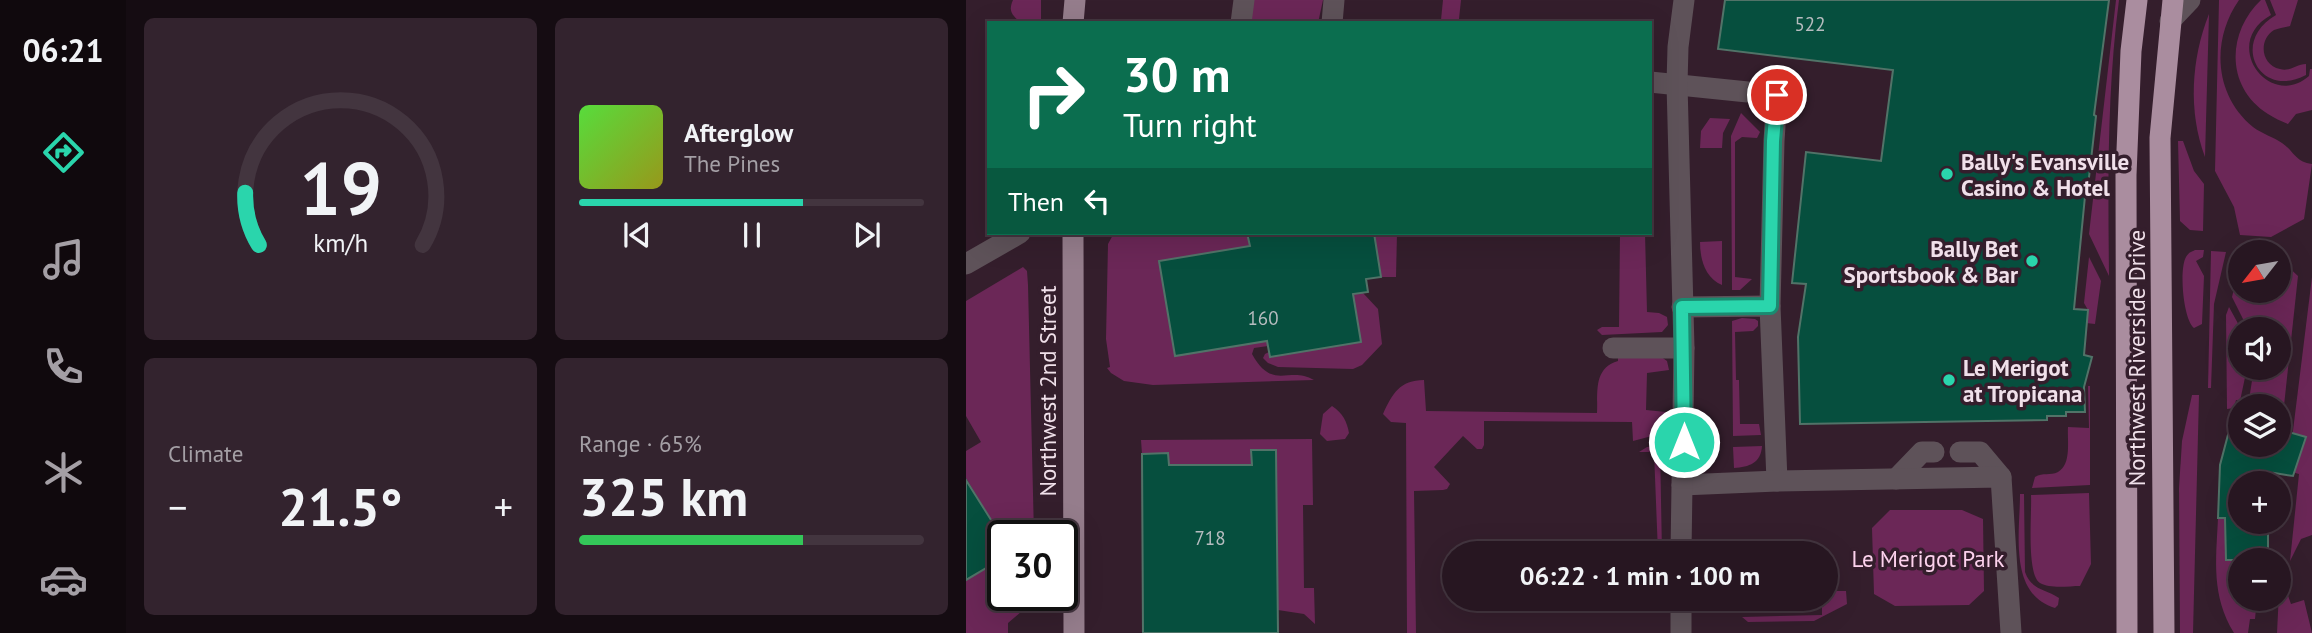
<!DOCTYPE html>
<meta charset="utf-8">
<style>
body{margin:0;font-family:"PT Sans",sans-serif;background:#33232e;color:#f1f3f6;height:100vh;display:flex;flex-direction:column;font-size:26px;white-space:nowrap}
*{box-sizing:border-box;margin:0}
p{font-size:23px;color:#a49fa5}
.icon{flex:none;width:38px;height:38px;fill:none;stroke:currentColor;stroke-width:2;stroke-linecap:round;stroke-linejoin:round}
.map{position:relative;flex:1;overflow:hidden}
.panel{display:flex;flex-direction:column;gap:18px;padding:18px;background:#150c12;width:840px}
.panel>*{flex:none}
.top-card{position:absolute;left:21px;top:21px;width:665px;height:214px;border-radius:0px;box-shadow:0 7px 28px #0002,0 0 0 2px #43353f;background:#0b6e4f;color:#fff;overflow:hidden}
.needle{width:46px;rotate:239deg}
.fabs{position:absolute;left:1262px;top:240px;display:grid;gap:14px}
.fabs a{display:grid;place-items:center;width:63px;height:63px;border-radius:50%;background:#271621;box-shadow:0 7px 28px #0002,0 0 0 2px #43353f;font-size:35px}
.speed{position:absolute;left:21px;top:520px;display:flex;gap:14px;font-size:35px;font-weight:700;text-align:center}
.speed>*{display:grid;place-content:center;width:91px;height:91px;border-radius:50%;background:#271621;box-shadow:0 7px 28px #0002,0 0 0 2px #43353f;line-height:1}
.speed .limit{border:4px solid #111;border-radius:10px;background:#fff;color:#111}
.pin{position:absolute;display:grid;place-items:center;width:60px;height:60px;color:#fff;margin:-30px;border:4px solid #fff;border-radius:50%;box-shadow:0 2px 7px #0007}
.me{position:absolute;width:77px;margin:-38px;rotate:0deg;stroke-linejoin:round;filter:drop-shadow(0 0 5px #0008)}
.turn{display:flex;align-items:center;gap:24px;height:147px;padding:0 21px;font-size:32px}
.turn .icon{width:91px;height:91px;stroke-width:2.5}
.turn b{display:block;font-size:49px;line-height:60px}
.then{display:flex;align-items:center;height:66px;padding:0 21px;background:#0003;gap:14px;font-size:26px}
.big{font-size:52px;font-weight:600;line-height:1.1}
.panel .tile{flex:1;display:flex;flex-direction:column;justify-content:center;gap:10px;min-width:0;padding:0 24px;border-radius:10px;background:#33232e}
.panel .dial{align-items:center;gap:0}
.dial svg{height:182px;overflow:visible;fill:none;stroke:#43353f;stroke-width:7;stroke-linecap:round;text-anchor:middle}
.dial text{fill:#f1f3f6;stroke:none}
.song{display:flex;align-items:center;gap:21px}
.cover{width:84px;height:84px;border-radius:10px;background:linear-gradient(135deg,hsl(110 70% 55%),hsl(60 70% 35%))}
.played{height:7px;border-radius:4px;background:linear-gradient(90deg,#2ad5ac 65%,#43353f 65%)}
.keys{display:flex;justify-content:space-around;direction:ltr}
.heat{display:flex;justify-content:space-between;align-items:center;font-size:38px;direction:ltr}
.charge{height:10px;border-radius:5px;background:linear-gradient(90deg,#34c759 65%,#43353f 0)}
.panel .tiles{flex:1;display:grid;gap:18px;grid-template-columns:repeat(2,1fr)}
.trip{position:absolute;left:476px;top:541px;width:396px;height:70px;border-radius:35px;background:#271621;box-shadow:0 7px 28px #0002,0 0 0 2px #43353f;font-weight:600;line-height:70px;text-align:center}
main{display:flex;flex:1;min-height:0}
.dock{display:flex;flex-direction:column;width:126px;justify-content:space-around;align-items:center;background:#10090d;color:#a49fa5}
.dock .icon{width:49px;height:49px}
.dock .active{color:#2ad5ac}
.dock b{font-size:32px;color:#f1f3f6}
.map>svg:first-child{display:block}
</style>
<main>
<nav class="dock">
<b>06:21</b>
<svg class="icon active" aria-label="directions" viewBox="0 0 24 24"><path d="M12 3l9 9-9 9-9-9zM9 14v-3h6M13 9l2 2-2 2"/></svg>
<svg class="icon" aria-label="music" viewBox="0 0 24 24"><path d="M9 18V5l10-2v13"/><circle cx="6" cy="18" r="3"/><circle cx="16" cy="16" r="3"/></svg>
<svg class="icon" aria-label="phone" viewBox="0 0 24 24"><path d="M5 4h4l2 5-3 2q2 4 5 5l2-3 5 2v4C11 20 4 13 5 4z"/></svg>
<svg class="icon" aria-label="climate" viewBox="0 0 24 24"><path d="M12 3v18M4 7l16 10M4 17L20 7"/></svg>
<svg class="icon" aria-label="car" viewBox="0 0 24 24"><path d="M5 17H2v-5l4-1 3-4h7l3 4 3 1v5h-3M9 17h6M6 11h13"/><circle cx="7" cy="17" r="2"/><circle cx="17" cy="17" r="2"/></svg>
</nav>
<section class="panel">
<div class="tiles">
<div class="tile dial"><svg viewBox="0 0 100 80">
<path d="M14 69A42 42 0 1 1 86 69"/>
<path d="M14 69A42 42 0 0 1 8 46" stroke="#2ad5ac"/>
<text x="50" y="56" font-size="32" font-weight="700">19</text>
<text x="50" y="72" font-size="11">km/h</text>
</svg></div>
<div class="tile">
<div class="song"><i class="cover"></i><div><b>Afterglow</b><p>The Pines</p></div></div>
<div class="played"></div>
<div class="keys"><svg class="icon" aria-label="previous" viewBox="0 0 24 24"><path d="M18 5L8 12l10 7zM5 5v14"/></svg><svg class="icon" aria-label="pause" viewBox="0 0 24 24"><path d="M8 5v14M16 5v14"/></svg><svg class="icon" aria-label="next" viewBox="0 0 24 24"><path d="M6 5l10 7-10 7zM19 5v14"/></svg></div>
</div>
<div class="tile"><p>Climate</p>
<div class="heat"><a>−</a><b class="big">21.5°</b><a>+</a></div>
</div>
<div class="tile"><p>Range · 65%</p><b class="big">325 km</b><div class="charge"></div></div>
</div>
</section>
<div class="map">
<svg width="1346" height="633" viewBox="0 0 1346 633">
<rect width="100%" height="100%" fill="#341e2c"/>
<g fill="#6b2757">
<path d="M 47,0 L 75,0 L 75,23 L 55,23 C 46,15 42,11 47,0 Z"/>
<path d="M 286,0 L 357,0 L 352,23 L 283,23 Z"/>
<path d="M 477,0 L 495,0 L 493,19 L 475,20 Z"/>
<path d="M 1150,0 L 1153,0 C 1141,91 1142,184 1143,276 L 1123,234 Z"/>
<path d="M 1253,0 L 1273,0 C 1245,40 1248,95 1287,127 C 1296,134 1308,137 1316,143 C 1328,151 1329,162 1346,164 L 1338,219 L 1305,237 L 1274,235 L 1268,207 L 1249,171 Z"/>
<path d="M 1295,0 L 1299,0 L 1305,15 C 1254,43 1303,111 1343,76 L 1344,69 L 1346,69 L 1346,110 L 1330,114 L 1322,124 C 1315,121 1308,118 1302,114 C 1259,87 1261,32 1295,0 Z"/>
<path d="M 1304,0 L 1332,0 L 1324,26 C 1319,27 1313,28 1308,30 C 1292,40 1295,65 1314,69 C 1324,72 1331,64 1340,64 L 1340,75 C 1294,100 1263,42 1310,15 Z"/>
<path d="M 1243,14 L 1239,157 C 1222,112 1225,59 1243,14 Z"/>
<path d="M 775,113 L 794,132 L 791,138 L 776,137 L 769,142 L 769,277 L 786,279 L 774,290 L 766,290 L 765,136 Z"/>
<path d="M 744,118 L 764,119 L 757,133 L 756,148 L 734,148 L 735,131 Z"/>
<path d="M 1212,141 L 1217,141 L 1228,171 L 1238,184 L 1237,231 L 1224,230 L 1214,221 Z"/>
<path d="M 148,233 L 281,233 L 284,246 L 193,261 L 209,356 L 301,341 L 302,346 L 288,348 L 286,354 C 307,392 323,365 348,380 L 187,385 L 158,381 L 145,373 L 141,368 L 144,367 L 140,339 L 142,244 Z"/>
<path d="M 408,233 L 431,233 L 430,277 L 415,277 Z"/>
<path d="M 654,233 L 679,233 L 681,312 L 693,313 L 701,317 L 702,325 L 696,332 L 636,335 L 631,330 L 636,327 L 653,327 Z"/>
<path d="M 756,241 L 756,285 C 739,278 734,259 734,242 Z"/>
<path d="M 1229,250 L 1238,250 L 1237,257 L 1230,261 L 1238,276 L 1236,324 L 1228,328 C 1217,319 1213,269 1220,257 C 1223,252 1225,252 1229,250 Z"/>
<path d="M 1245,251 L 1260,252 L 1248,304 L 1245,388 L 1242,388 Z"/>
<path d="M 1123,257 L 1135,281 L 1129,324 L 1120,323 L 1122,310 L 1118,303 Z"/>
<path d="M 1313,258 L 1332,276 L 1316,424 L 1313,423 L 1312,406 L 1282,406 L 1288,368 L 1312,368 L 1312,329 L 1282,329 L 1266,297 L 1274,265 L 1274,290 L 1312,290 Z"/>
<path d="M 57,267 L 61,271 L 62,285 L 68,535 L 37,536 L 37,539 L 0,478 L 0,451 L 15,442 L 0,416 L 0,301 Z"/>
<path d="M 1346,277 L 1346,535 L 1335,539 L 1324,561 L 1333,474 L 1322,471 Z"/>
<path d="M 397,293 L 412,309 L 416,344 L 396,365 L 387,369 L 312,367 L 302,363 L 297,358 L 299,354 L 303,352 L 304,357 L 387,294 Z"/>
<path d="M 1263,307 L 1275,329 L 1274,368 L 1281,368 L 1274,401 L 1270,400 L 1268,408 L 1261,409 L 1260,315 Z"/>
<path d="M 776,318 L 789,319 L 792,321 L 792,326 L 787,331 L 769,332 L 770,380 L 773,380 L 774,424 L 793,424 L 795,435 L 767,436 L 766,321 Z"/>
<path d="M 694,356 L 701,361 L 703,370 L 681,373 L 680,410 L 700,412 L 703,418 L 703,436 L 686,436 L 667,441 L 666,422 L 518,421 L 518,445 L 516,449 L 511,449 L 497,436 L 468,467 L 484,484 L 481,489 L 477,490 L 448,491 L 450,633 L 441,633 L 440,423 L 425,422 L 417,414 C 426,394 434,380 458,380 L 460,411 L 631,413 C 632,393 627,368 652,361 L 652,358 Z"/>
<path d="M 1122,386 L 1124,386 L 1124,485 L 1066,488 L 1069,477 C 1077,472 1084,476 1092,472 C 1106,464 1101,440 1102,427 L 1123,428 Z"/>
<path d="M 1226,395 L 1233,395 L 1227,633 L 1214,633 L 1213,488 L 1216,441 Z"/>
<path d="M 366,406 C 377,413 381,422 383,433 L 379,439 L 361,441 L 354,434 L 357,414 Z"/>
<path d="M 346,439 L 347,505 L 337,505 L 338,588 L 348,588 L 349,624 L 338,614 L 312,610 L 310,451 L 286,450 L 286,465 L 203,465 L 202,453 L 176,454 L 175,440 Z"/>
<path d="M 694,446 L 696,553 L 692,553 L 688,452 L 673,452 L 681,447 Z"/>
<path d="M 796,446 C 795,463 783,467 768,468 L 767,447 Z"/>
<path d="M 1123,493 L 1125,564 L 1114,586 C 1103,586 1084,589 1074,583 C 1060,574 1066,513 1065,495 Z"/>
<path d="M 1054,494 L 1058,494 L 1059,572 C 1066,591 1079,588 1093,598 L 1092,605 L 1089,608 C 1042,594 1054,532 1054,494 Z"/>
<path d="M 924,510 L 996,510 L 1017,519 L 1018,591 L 1003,605 L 929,606 L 908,594 L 906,528 Z"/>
<path d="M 1252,518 L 1259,518 L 1260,561 L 1274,561 L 1274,598 L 1291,599 L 1289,619 L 1284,619 L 1282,633 L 1268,633 C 1245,595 1250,561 1252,518 Z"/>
<path d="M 37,558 L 37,595 L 69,595 L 70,599 L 42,623 L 42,633 L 0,633 L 0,580 Z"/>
<path d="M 1320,590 L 1325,604 L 1338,600 L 1346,633 L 1311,633 L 1313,592 Z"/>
<path d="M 859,591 L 880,591 L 881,604 L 848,621 L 782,622 L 776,617 L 856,615 L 856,599 L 859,598 Z"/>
</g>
<g fill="#064f3e" stroke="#517368" stroke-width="2">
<path d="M 759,0 L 1143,0 L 1128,115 L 1130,116 L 1122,186 L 1120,186 L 1108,309 L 1122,310 L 1118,355 L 1126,357 L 1118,387 L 1119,412 L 1100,412 L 1100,416 L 1081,416 L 1081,420 L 834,424 L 832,337 L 840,284 L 826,283 L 840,152 L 915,161 L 927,70 L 752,49 Z"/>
<path d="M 281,233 L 408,233 L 415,277 L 400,279 L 402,292 L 387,294 L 395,342 L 304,357 L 301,341 L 209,356 L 193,261 L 284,246 Z"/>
<path d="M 1267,416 L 1274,418 L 1274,444 L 1312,444 L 1312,429 L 1340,437 L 1327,476 L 1308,473 L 1306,483 L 1274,483 L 1274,522 L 1302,522 L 1302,560 L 1260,560 L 1259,518 L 1252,518 L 1254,465 Z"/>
<path d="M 285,450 L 310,450 L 312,633 L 177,633 L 176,454 L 202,453 L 203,465 L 286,465 Z"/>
<path d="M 0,480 L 37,539 L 37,558 L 0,580 Z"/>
</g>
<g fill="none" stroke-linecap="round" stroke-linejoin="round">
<g stroke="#5e5259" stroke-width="21">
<path d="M 1204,21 L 1224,0"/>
<path d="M 275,23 L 278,0"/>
<path d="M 366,23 L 368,0"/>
<path d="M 684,82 L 811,95 L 808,141 L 804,306"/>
<path d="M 0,264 L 54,233"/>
<path d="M 716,307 L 804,306 L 811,481"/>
<path d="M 647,348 L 718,348"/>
<path d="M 994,452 L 1014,452 L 1035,477"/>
<path d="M 930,479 L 956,452 L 968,452"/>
<path d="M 716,485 L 811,481 L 1035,477 L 1045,633"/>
<path d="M 715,553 L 718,348 L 711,84 L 712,47 L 718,0"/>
<path d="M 715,633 L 715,598"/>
</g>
<g stroke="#957d8c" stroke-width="21">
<path d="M 107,23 L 109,0"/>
<path d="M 107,233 L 108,633"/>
</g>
<g stroke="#aa8d9f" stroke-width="21">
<path d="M 1161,633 L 1160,175 L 1165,51 L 1171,0"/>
<path d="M 1198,633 L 1194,138 L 1207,0"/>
</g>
</g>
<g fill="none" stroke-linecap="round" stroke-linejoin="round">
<defs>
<path id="route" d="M 718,442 L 716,307 L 804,306 L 807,141 L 811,95"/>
</defs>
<use href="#route" stroke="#1b8a70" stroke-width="18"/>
<use href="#route" stroke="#2ad5ac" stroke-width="12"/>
</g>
<g fill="#2ad5ac" stroke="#341e2c" stroke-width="2.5">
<circle cx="981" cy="174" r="7"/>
<circle cx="1066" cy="261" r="7"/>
<circle cx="983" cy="380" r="7"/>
</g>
<g text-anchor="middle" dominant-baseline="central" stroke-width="7" stroke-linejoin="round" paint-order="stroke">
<g font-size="19" fill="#b6bcbf">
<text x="844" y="24">522</text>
<text x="297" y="318">160</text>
<text x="244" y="538">718</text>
</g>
<g font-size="23" font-weight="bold" fill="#f0e0ea" stroke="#341e2c" text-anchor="start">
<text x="995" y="161">Bally's Evansville<tspan x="995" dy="26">Casino &amp; Hotel</tspan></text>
<text x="1052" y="248" text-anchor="end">Bally Bet<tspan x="1052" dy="26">Sportsbook &amp; Bar</tspan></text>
<text x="997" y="367">Le Merigot<tspan x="997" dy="26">at Tropicana</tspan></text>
</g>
<g font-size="23" fill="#f0e0ea" stroke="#341e2c">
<text transform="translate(1170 358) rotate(-90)">Northwest Riverside Drive</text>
<text transform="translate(81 391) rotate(-90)">Northwest 2nd Street</text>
</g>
<g font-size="23" fill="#fdd2ed" stroke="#341e2c">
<text x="962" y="558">Le Merigot Park</text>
</g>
</g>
</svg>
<div class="fabs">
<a><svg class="needle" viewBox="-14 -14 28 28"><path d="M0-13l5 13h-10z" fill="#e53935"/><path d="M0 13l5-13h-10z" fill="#a49fa5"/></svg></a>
<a><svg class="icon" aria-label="sound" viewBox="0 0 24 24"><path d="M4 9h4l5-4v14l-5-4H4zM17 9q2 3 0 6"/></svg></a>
<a><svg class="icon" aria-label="layers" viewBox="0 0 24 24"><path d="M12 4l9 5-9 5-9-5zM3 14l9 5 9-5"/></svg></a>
<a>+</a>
<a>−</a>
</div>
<div class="speed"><div class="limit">30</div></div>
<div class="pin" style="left:811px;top:95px;background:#d93025"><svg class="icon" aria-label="arrive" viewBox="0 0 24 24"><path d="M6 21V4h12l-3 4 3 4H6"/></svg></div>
<svg class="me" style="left:718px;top:442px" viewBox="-20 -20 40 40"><circle r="17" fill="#2ad5ac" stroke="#fff" stroke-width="3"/><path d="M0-11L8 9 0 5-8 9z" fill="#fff"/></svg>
<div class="trip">06:22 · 1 min · 100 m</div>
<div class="top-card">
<div class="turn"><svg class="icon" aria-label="right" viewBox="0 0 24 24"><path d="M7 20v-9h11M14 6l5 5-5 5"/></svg><div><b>30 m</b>Turn right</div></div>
<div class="then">Then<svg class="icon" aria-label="left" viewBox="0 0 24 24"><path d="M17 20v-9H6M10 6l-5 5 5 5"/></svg></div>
</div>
</div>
</main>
